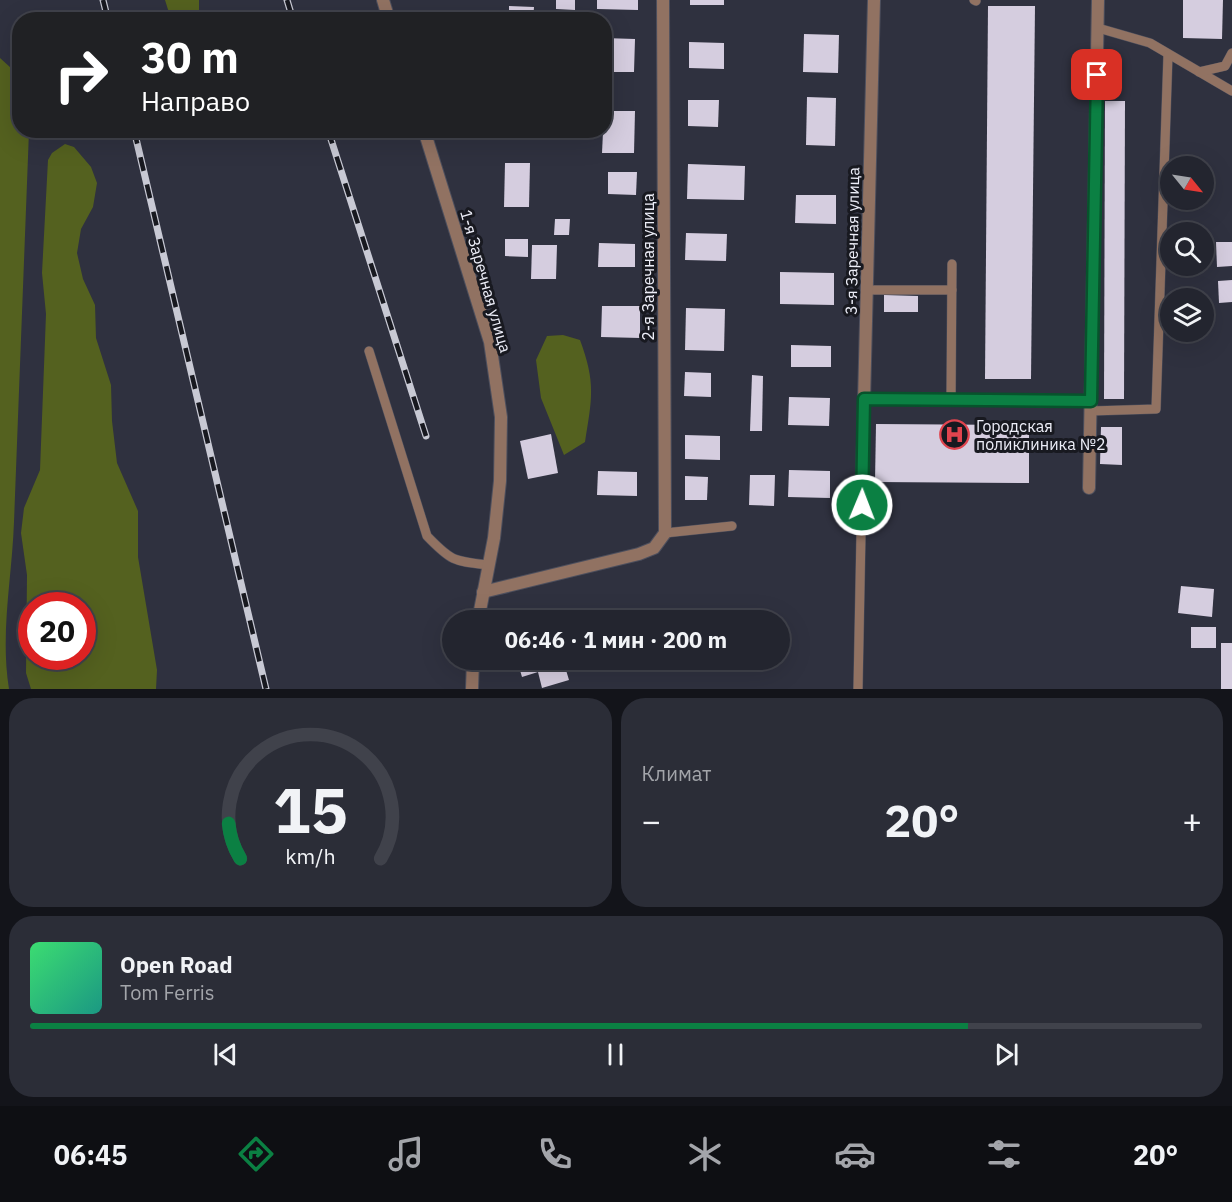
<!DOCTYPE html>
<html lang="ru">
<meta charset="utf-8">
<style>
body{margin:0;font-family:"IBM Plex Sans",sans-serif;background:#2b2d37;color:#f1f3f6;height:100vh;display:flex;flex-direction:column;font-size:22px;white-space:nowrap}
*{box-sizing:border-box;margin:0}
p{font-size:20px;color:#a3a5aa}
.icon{flex:none;width:33px;height:33px;fill:none;stroke:currentColor;stroke-width:2;stroke-linecap:round;stroke-linejoin:round}
.map{position:relative;height:689px;overflow:hidden}
.details{display:flex;flex-direction:column;gap:9px;padding:9px;background:#13141a;flex:1}
.details>*{flex:none}
.banner{position:absolute;left:12px;top:12px;width:600px;height:126px;border-radius:24px;box-shadow:0 6px 24px #0002,0 0 0 2px #40424b;background:#202124;color:#fff;overflow:hidden}
.needle{width:39px;rotate:120deg}
.buttons{position:absolute;left:1160px;top:156px;display:grid;gap:12px}
.buttons a{display:grid;place-items:center;width:54px;height:54px;border-radius:50%;background:#23252f;box-shadow:0 6px 24px #0002,0 0 0 2px #40424b;font-size:30px}
.speed{position:absolute;left:18px;top:592px;display:flex;gap:12px;font-size:30px;font-weight:700;text-align:center}
.speed>*{display:grid;place-content:center;width:78px;height:78px;border-radius:50%;background:#23252f;box-shadow:0 6px 24px #0002,0 0 0 2px #40424b;line-height:1}
.speed .limit{border:9px solid #d22;background:#fff;color:#111}
.pin{position:absolute;display:grid;place-items:center;width:51px;height:51px;color:#fff;margin:-26px;border-radius:12px;box-shadow:0 3px 9px #0006}
.me{position:absolute;width:66px;margin:-33px;rotate:1deg;stroke-linejoin:round;filter:drop-shadow(0 0 4px #0008)}
.turn{display:flex;align-items:center;gap:21px;height:126px;padding:0 30px;font-size:27px}
.turn .icon{width:78px;height:78px;stroke-width:2.5}
.turn b{display:block;font-size:42px;line-height:51px}
.big{font-size:45px;font-weight:800;line-height:1.1}
.details .tile{flex:1;display:flex;flex-direction:column;justify-content:center;gap:9px;min-width:0;padding:0 21px;border-radius:24px;background:#2b2d37}
.details .dial{align-items:center;gap:0}
.dial svg{height:156px;overflow:visible;fill:none;stroke:#40424b;stroke-width:7;stroke-linecap:round;text-anchor:middle}
.dial text{fill:#f1f3f6;stroke:none}
.song{display:flex;align-items:center;gap:18px}
.cover{width:72px;height:72px;border-radius:9px;background:linear-gradient(135deg,hsl(140 70% 55%),hsl(170 70% 35%))}
.played{height:6px;border-radius:3px;background:linear-gradient(90deg,#0b8043 80%,#40424b 80%)}
.keys{display:flex;justify-content:space-around;direction:ltr}
.heat{display:flex;justify-content:space-between;align-items:center;font-size:33px;direction:ltr}
.details .tiles{flex:1;display:grid;gap:9px;grid-template-columns:1fr 1fr}
.tile:last-child{grid-column:span 2}
.trip{position:absolute;left:442px;top:610px;width:348px;height:60px;border-radius:30px;background:#23252f;box-shadow:0 6px 24px #0002,0 0 0 2px #40424b;font-weight:800;line-height:60px;text-align:center}
.dock{display:flex;height:96px;justify-content:space-around;align-items:center;background:#0e0f13;color:#a3a5aa}
.dock .icon{width:42px;height:42px}
.dock .selected{color:#0b8043}
.dock b{font-size:27px;color:#f1f3f6}
.map>svg:first-child{display:block}
</style>
<div class="map">
<svg width="1232" height="689" viewBox="0 0 1232 689">
<rect width="100%" height="100%" fill="#2f313f"/>
<g fill="#54611f" fill-rule="evenodd">
<path d="M 165,0 L 199,0 L 199,19 L 171,19 Z"/>
<path d="M 0,58 L 11,68 L 12,95 L 19,108 L 20,130 L 29,131 C 24,261 19,391 14,522 C 12,578 0,633 9,689 L 0,689 Z"/>
<path d="M 65,144 L 74,147 L 91,167 L 97,183 L 93,207 L 81,229 L 77,253 L 83,279 L 95,305 L 96,338 L 111,385 L 112,421 L 117,463 L 138,511 L 138,557 L 157,670 L 156,689 L 31,689 L 26,673 L 27,575 L 21,533 L 24,508 L 40,470 L 46,314 L 42,273 L 48,160 L 52,153 ZM 32,606 L 82,606 L 82,657 L 32,657 Z"/>
<path d="M 563,335 L 580,340 C 596,383 592,399 585,442 L 564,455 L 541,398 L 536,360 L 547,336 Z"/>
</g>
<g fill="#d5cddf">
<path d="M 556,0 L 575,0 L 575,10 L 556,9 Z"/>
<path d="M 597,0 L 638,0 L 638,10 L 597,9 Z"/>
<rect x="690" y="0" width="34" height="5"/>
<path d="M 1183,0 L 1223,0 L 1222,39 L 1183,38 Z"/>
<path d="M 509,6 L 534,7 L 533,20 L 509,20 Z"/>
<path d="M 988,6 L 1035,6 L 1031,379 L 985,379 Z"/>
<path d="M 537,15 L 563,16 L 563,20 L 537,20 Z"/>
<path d="M 804,34 L 839,35 L 838,73 L 803,72 Z"/>
<path d="M 604,38 L 635,39 L 634,72 L 604,72 Z"/>
<path d="M 689,42 L 724,43 L 724,69 L 689,68 Z"/>
<path d="M 807,97 L 836,98 L 835,146 L 806,145 Z"/>
<path d="M 688,100 L 719,100 L 718,127 L 688,126 Z"/>
<path d="M 1105,101 L 1125,101 L 1124,399 L 1104,399 Z"/>
<path d="M 604,111 L 635,111 L 634,153 L 602,153 Z"/>
<path d="M 505,130 L 545,130 L 544,134 L 505,133 Z"/>
<path d="M 505,163 L 530,163 L 529,207 L 504,207 Z"/>
<path d="M 688,164 L 745,166 L 744,200 L 687,199 Z"/>
<path d="M 608,172 L 637,172 L 636,195 L 608,194 Z"/>
<path d="M 796,195 L 836,195 L 836,224 L 795,223 Z"/>
<path d="M 555,219 L 570,219 L 569,235 L 554,235 Z"/>
<path d="M 686,233 L 727,234 L 726,261 L 685,260 Z"/>
<path d="M 505,239 L 528,239 L 528,257 L 505,256 Z"/>
<path d="M 1216,242 L 1232,242 L 1232,266 L 1217,267 Z"/>
<path d="M 599,243 L 635,244 L 635,267 L 598,267 Z"/>
<path d="M 532,245 L 557,245 L 556,279 L 531,279 Z"/>
<path d="M 780,272 L 834,273 L 834,305 L 780,304 Z"/>
<path d="M 1232,280 L 1232,302 L 1219,303 L 1218,281 Z"/>
<path d="M 884,295 L 918,296 L 918,312 L 884,312 Z"/>
<path d="M 602,306 L 640,306 L 640,338 L 601,337 Z"/>
<path d="M 686,308 L 725,309 L 724,351 L 685,350 Z"/>
<path d="M 791,345 L 831,346 L 831,367 L 791,367 Z"/>
<path d="M 685,372 L 711,373 L 711,397 L 684,396 Z"/>
<path d="M 752,375 L 763,376 L 762,431 L 750,431 Z"/>
<path d="M 789,397 L 830,398 L 829,426 L 788,425 Z"/>
<path d="M 876,424 L 1029,425 L 1029,483 L 875,482 Z"/>
<path d="M 1101,427 L 1122,427 L 1122,465 L 1100,464 Z"/>
<path d="M 551,434 L 558,473 L 528,479 L 520,441 Z"/>
<path d="M 685,435 L 720,436 L 720,460 L 685,459 Z"/>
<path d="M 789,470 L 830,471 L 830,498 L 788,497 Z"/>
<path d="M 598,471 L 637,472 L 637,496 L 597,495 Z"/>
<path d="M 750,475 L 775,475 L 774,506 L 749,505 Z"/>
<path d="M 685,476 L 708,477 L 707,500 L 685,500 Z"/>
<path d="M 1181,586 L 1214,589 L 1212,617 L 1178,613 Z"/>
<rect x="1191" y="627" width="25" height="21"/>
<rect x="1221" y="643" width="11" height="46"/>
<path d="M 517,660 L 563,660 L 569,680 L 542,688 L 538,672 L 522,677 Z"/>
</g>
<g fill="none" stroke-linecap="round" stroke-linejoin="round">
<defs>
<g id="service">
<path d="M 974,0 L 976,1"/>
<path d="M 1098,28 L 1150,43 L 1232,91"/>
<path d="M 1199,72 L 1225,66 L 1232,53"/>
<path d="M 867,290 L 952,290"/>
<path d="M 369,351 L 427,536 C 452,562 454,561 489,565"/>
<path d="M 864,399 L 1091,401"/>
<path d="M 951,400 L 952,264"/>
<path d="M 1091,411 L 1156,409 L 1168,55"/>
<path d="M 665,533 L 732,526"/>
<path d="M 858,689 L 862,482"/>
</g>
<g id="minor">
<path d="M 862,482 L 874,0"/>
<path d="M 1089,488 L 1098,0"/>
<path d="M 483,592 L 639,554 L 654,548 L 665,533 L 663,0"/>
</g>
<g id="tertiary">
<path d="M 383,0 L 389,20"/>
<path d="M 424,130 L 490,342 L 501,417 L 500,481 L 494,538 L 478,621"/>
<path d="M 472,689 L 473,660"/>
</g>
</defs>
<use href="#service" stroke="#4d4f5d" stroke-width="10"/>
<use href="#minor" stroke="#4d4f5d" stroke-width="14"/>
<use href="#tertiary" stroke="#4d4f5d" stroke-width="14"/>
<use href="#service" stroke="#917262" stroke-width="9"/>
<use href="#minor" stroke="#917262" stroke-width="12"/>
<use href="#tertiary" stroke="#917262" stroke-width="12"/>
<defs>
<g id="rail">
<path d="M 103,0 L 108,20"/>
<path d="M 287,0 L 293,20"/>
<path d="M 134,130 L 266,689"/>
<path d="M 328,130 L 426,436"/>
</g>
</defs>
<use href="#rail" stroke="#c8c9d4" stroke-width="7"/>
<use href="#rail" stroke="#181920" stroke-width="4.5" stroke-dasharray="14" stroke-linecap="butt"/>
</g>
<g fill="none" stroke-linecap="round" stroke-linejoin="round">
<defs>
<path id="route" d="M 862,505 L 864,399 L 1091,401 L 1097,75"/>
</defs>
<use href="#route" stroke="#07532c" stroke-width="15"/>
<use href="#route" stroke="#0b8043" stroke-width="10"/>
</g>
<defs>
<symbol id="hospital-ring" viewBox="-11 -11 22 22"><circle r="9.5" fill="#181920" stroke="#e0444e" stroke-width="1.5"/><path d="M-5-5h3v3.5h4V-5h3V5h-3V1.5h-4V5h-3Z" fill="#e0444e"/></symbol>
</defs>
<g fill-rule="evenodd">
<use href="#hospital-ring" x="938" y="418" width="33" height="33"/>
</g>
<g text-anchor="middle" dominant-baseline="central" stroke-width="6" stroke-linejoin="round" paint-order="stroke">
<g font-size="16" fill="#edeef8" stroke="#181920">
<text transform="translate(852 241) rotate(-89)">3-я Заречная улица</text>
<text transform="translate(648 267) rotate(-90)">2-я Заречная улица</text>
<text transform="translate(486 281) rotate(74)">1-я Заречная улица</text>
</g>
<g font-size="16" fill="#edeef8" stroke="#181920" text-anchor="start">
<text x="976" y="426">Городская<tspan x="976" dy="18">поликлиника №2</tspan></text>
</g>
</g>
</svg>
<div class="buttons">
<a><svg class="needle" viewBox="-14 -14 28 28"><path d="M0-13l5 13h-10z" fill="#e53935"/><path d="M0 13l5-13h-10z" fill="#a3a5aa"/></svg></a>
<a><svg class="icon" aria-label="search" viewBox="0 0 24 24"><circle cx="10" cy="10" r="6"/><path d="M15 15l6 6"/></svg></a>
<a><svg class="icon" aria-label="layers" viewBox="0 0 24 24"><path d="M12 4l9 5-9 5-9-5zM3 14l9 5 9-5"/></svg></a>
</div>
<div class="speed"><div class="limit">20</div></div>
<div class="pin" style="left:1097px;top:75px;background:#d93025"><svg class="icon" aria-label="arrive" viewBox="0 0 24 24"><path d="M6 21V4h12l-3 4 3 4H6"/></svg></div>
<svg class="me" style="left:862px;top:505px" viewBox="-20 -20 40 40"><circle r="17" fill="#0b8043" stroke="#fff" stroke-width="3"/><path d="M0-11L8 9 0 5-8 9z" fill="#fff"/></svg>
<div class="trip">06:46 · 1 мин · 200 m</div>
<div class="banner">
<div class="turn"><svg class="icon" aria-label="right" viewBox="0 0 24 24"><path d="M7 20v-9h11M14 6l5 5-5 5"/></svg><div><b>30 m</b>Направо</div></div>
</div>
</div>
<section class="details">
<div class="tiles">
<div class="tile dial"><svg viewBox="0 0 100 80">
<path d="M14 69A42 42 0 1 1 86 69"/>
<path d="M14 69A42 42 0 0 1 8 51" stroke="#0b8043"/>
<text x="50" y="56" font-size="32" font-weight="700">15</text>
<text x="50" y="72" font-size="11">km/h</text>
</svg></div>
<div class="tile"><p>Климат</p>
<div class="heat"><a>−</a><b class="big">20°</b><a>+</a></div>
</div>
<div class="tile">
<div class="song"><i class="cover"></i><div><b>Open Road</b><p>Tom Ferris</p></div></div>
<div class="played"></div>
<div class="keys"><svg class="icon" aria-label="previous" viewBox="0 0 24 24"><path d="M18 5L8 12l10 7zM5 5v14"/></svg><svg class="icon" aria-label="pause" viewBox="0 0 24 24"><path d="M8 5v14M16 5v14"/></svg><svg class="icon" aria-label="next" viewBox="0 0 24 24"><path d="M6 5l10 7-10 7zM19 5v14"/></svg></div>
</div>
</div>
</section>
<nav class="dock">
<b>06:45</b>
<svg class="icon selected" aria-label="directions" viewBox="0 0 24 24"><path d="M12 3l9 9-9 9-9-9zM9 14v-3h6M13 9l2 2-2 2"/></svg>
<svg class="icon" aria-label="music" viewBox="0 0 24 24"><path d="M9 18V5l10-2v13"/><circle cx="6" cy="18" r="3"/><circle cx="16" cy="16" r="3"/></svg>
<svg class="icon" aria-label="phone" viewBox="0 0 24 24"><path d="M5 4h4l2 5-3 2q2 4 5 5l2-3 5 2v4C11 20 4 13 5 4z"/></svg>
<svg class="icon" aria-label="climate" viewBox="0 0 24 24"><path d="M12 3v18M4 7l16 10M4 17L20 7"/></svg>
<svg class="icon" aria-label="car" viewBox="0 0 24 24"><path d="M5 17H2v-5l4-1 3-4h7l3 4 3 1v5h-3M9 17h6M6 11h13"/><circle cx="7" cy="17" r="2"/><circle cx="17" cy="17" r="2"/></svg>
<svg class="icon" aria-label="filters" viewBox="0 0 24 24"><path d="M4 7h16M4 17h16"/><circle cx="9" cy="7" r="2"/><circle cx="15" cy="17" r="2"/></svg>
<b>20°</b>
</nav>
